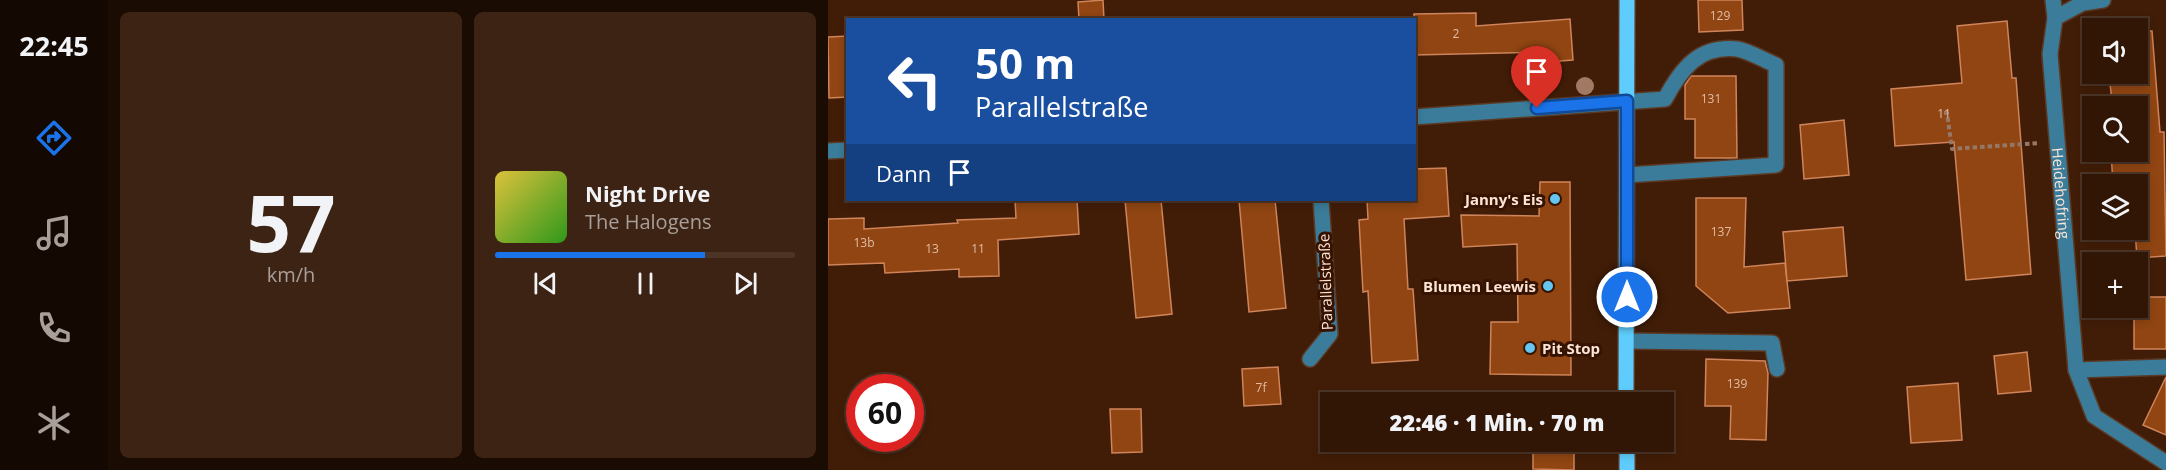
<!DOCTYPE html>
<html lang="de">
<meta charset="utf-8">
<style>
body{margin:0;font-family:"Open Sans",sans-serif;background:#3d2313;color:#f1f3f6;height:100vh;display:flex;flex-direction:column;font-size:22px;white-space:nowrap}
*{box-sizing:border-box;margin:0}
p{font-size:20px;color:#a89f9a}
.icon{flex:none;width:33px;height:33px;fill:none;stroke:currentColor;stroke-width:2;stroke-linecap:round;stroke-linejoin:round}
.map{position:relative;flex:1;overflow:hidden}
.panel{display:flex;flex-direction:column;gap:12px;padding:12px;background:#1b0c03;width:720px}
.panel>*{flex:none}
.banner{position:absolute;left:18px;top:18px;width:570px;height:183px;border-radius:0px;box-shadow:0 3px 9px #0003,0 0 0 2px #4c3527;background:#1a4fa0;color:#fff;overflow:hidden}
.buttons{position:absolute;left:1254px;top:18px;display:grid;gap:12px}
.buttons a{display:grid;place-items:center;width:66px;height:66px;border-radius:0px;background:#311605;box-shadow:0 3px 9px #0003,0 0 0 2px #4c3527;font-size:30px}
.speed{position:absolute;left:18px;top:374px;display:flex;gap:12px;font-size:30px;font-weight:700;text-align:center}
.speed>*{display:grid;place-content:center;width:78px;height:78px;border-radius:50%;background:#311605;box-shadow:0 3px 9px #0003,0 0 0 2px #4c3527;line-height:1}
.speed .limit{border:9px solid #d22;background:#fff;color:#111}
.pin{position:absolute;display:grid;place-items:center;width:51px;height:51px;color:#fff;margin:-62px -26px;border-radius:50% 50% 50% 0;rotate:-45deg;box-shadow:0 0 6px #0007}
.pin .icon{rotate:45deg}
.me{position:absolute;width:66px;margin:-33px;rotate:0deg;stroke-linejoin:round;filter:drop-shadow(0 0 4px #0008)}
.turn{display:flex;align-items:center;gap:21px;height:126px;padding:0 30px;font-size:27px}
.turn .icon{width:78px;height:78px;stroke-width:2.5}
.turn b{display:block;font-size:42px;line-height:51px}
.then{display:flex;align-items:center;height:57px;padding:0 30px;background:#0003;gap:12px;font-size:22px}
.panel .tile{flex:1;display:flex;flex-direction:column;justify-content:center;gap:9px;min-width:0;padding:0 21px;border-radius:9px;background:#3d2313}
.panel .dial{align-items:center;gap:0}
.dial b{font-size:78px;line-height:1}
.song{display:flex;align-items:center;gap:18px}
.cover{width:72px;height:72px;border-radius:9px;background:linear-gradient(135deg,hsl(50 70% 55%),hsl(110 70% 35%))}
.played{height:6px;border-radius:3px;background:linear-gradient(90deg,#1a73e8 70%,#4c3527 70%)}
.keys{display:flex;justify-content:space-around;direction:ltr}
.panel .tiles{flex:1;display:grid;gap:12px;grid-template-columns:repeat(2,1fr)}
.trip{position:absolute;left:492px;top:392px;width:354px;height:60px;border-radius:0px;background:#311605;box-shadow:0 3px 9px #0003,0 0 0 2px #4c3527;font-weight:800;line-height:60px;text-align:center}
main{display:flex;flex:1;min-height:0}
.tab-bar{display:flex;flex-direction:column;width:108px;justify-content:space-around;align-items:center;background:#140902;color:#a89f9a}
.tab-bar .icon{width:42px;height:42px}
.tab-bar .on{color:#1a73e8}
.tab-bar b{font-size:27px;color:#f1f3f6}
.map>svg:first-child{display:block}
</style>
<main>
<nav class="tab-bar">
<b>22:45</b>
<svg class="icon on" aria-label="directions" viewBox="0 0 24 24"><path d="M12 3l9 9-9 9-9-9zM9 14v-3h6M13 9l2 2-2 2"/></svg>
<svg class="icon" aria-label="music" viewBox="0 0 24 24"><path d="M9 18V5l10-2v13"/><circle cx="6" cy="18" r="3"/><circle cx="16" cy="16" r="3"/></svg>
<svg class="icon" aria-label="phone" viewBox="0 0 24 24"><path d="M5 4h4l2 5-3 2q2 4 5 5l2-3 5 2v4C11 20 4 13 5 4z"/></svg>
<svg class="icon" aria-label="climate" viewBox="0 0 24 24"><path d="M12 3v18M4 7l16 10M4 17L20 7"/></svg>
</nav>
<section class="panel">
<div class="tiles">
<div class="tile dial"><b>57</b><p>km/h</p></div>
<div class="tile">
<div class="song"><i class="cover"></i><div><b>Night Drive</b><p>The Halogens</p></div></div>
<div class="played"></div>
<div class="keys"><svg class="icon" aria-label="previous" viewBox="0 0 24 24"><path d="M18 5L8 12l10 7zM5 5v14"/></svg><svg class="icon" aria-label="pause" viewBox="0 0 24 24"><path d="M8 5v14M16 5v14"/></svg><svg class="icon" aria-label="next" viewBox="0 0 24 24"><path d="M6 5l10 7-10 7zM19 5v14"/></svg></div>
</div>
</div>
</section>
<div class="map">
<svg width="1338" height="470" viewBox="0 0 1338 470">
<rect width="100%" height="100%" fill="#411d07"/>
<g fill="#904512" stroke="#cf845b" stroke-width="1.5">
<path d="M 275,0 L 276,20 L 251,20 L 250,2 Z"/>
<path d="M 870,0 L 914,0 L 915,30 L 871,32 Z"/>
<path d="M 648,13 L 648,26 L 742,19 L 745,60 L 719,62 L 718,52 L 586,55 L 586,14 Z"/>
<path d="M 1179,21 L 1184,78 L 1188,78 L 1203,274 L 1138,280 L 1126,142 L 1067,146 L 1063,89 L 1134,83 L 1129,26 Z"/>
<path d="M 1310,31 L 1324,31 L 1332,132 L 1336,132 L 1338,256 L 1309,258 L 1307,230 L 1310,230 L 1310,184 L 1285,184 L 1283,152 L 1310,152 L 1310,100 L 1284,102 L 1281,74 L 1310,74 Z"/>
<path d="M 20,36 L 20,97 L 1,98 L 0,37 Z"/>
<path d="M 863,76 L 908,76 L 909,158 L 867,158 L 867,119 L 857,119 L 857,85 Z"/>
<path d="M 1016,120 L 1021,175 L 976,179 L 972,125 Z"/>
<path d="M 618,168 L 621,216 L 576,219 L 580,289 L 585,289 L 590,360 L 544,363 L 540,291 L 535,292 L 531,220 L 540,219 L 539,200 L 586,200 L 586,169 Z"/>
<path d="M 712,182 L 742,182 L 743,375 L 662,374 L 663,322 L 690,322 L 689,244 L 635,247 L 633,215 L 711,216 Z"/>
<path d="M 868,198 L 918,198 L 916,267 L 957,263 L 962,308 L 900,313 L 868,286 Z"/>
<path d="M 187,200 L 249,200 L 251,234 L 170,240 L 171,276 L 131,277 L 131,269 L 57,273 L 56,263 L 0,265 L 0,219 L 36,218 L 36,229 L 130,223 L 129,220 L 188,218 Z"/>
<path d="M 297,200 L 333,200 L 344,314 L 308,318 Z"/>
<path d="M 411,200 L 447,200 L 458,308 L 421,312 Z"/>
<path d="M 1015,227 L 1019,276 L 959,281 L 955,232 Z"/>
<path d="M 1310,297 L 1338,297 L 1338,349 L 1306,349 L 1306,308 L 1310,308 Z"/>
<path d="M 1199,352 L 1203,391 L 1170,394 L 1166,356 Z"/>
<path d="M 878,359 L 937,361 L 940,373 L 938,440 L 902,439 L 903,406 L 877,406 Z"/>
<path d="M 450,367 L 453,404 L 416,406 L 414,369 Z"/>
<path d="M 1338,377 L 1338,435 L 1315,425 Z"/>
<path d="M 1130,383 L 1134,440 L 1083,443 L 1079,387 Z"/>
<path d="M 282,409 L 313,409 L 314,452 L 284,453 Z"/>
<path d="M 705,441 L 746,441 L 746,470 L 705,469 Z"/>
</g>
<g fill="none" stroke-linecap="round" stroke-linejoin="round">
<defs>
<g id="minor">
<path d="M 1225,0 L 1227,18"/>
<path id="s1" d="M 1275,0 L 1255,3 L 1227,18 L 1222,54 L 1248,370 L 1266,416 L 1338,463"/>
<path d="M 586,117 L 837,99 C 853,69 871,45 909,49 C 921,51 936,60 948,65 L 948,165 L 799,175"/>
<path d="M 0,151 L 20,150"/>
<path d="M 799,341 L 944,343 L 949,369"/>
<path d="M 482,359 L 502,334 L 493,200"/>
<path d="M 1248,370 L 1338,367"/>
</g>
<g id="major">
<path d="M 798,402 L 799,0"/>
<path d="M 799,441 L 799,470"/>
</g>
</defs>
<use href="#minor" stroke="#5b3924" stroke-width="18"/>
<use href="#major" stroke="#5b3924" stroke-width="18"/>
<path stroke="#967866" stroke-width="4" stroke-dasharray="4.5 3" stroke-linecap="butt" d="M 1116,113 L 1119,113 L 1124,149 L 1212,143"/>
<use href="#minor" stroke="#3a7c99" stroke-width="15"/>
<use href="#major" stroke="#5ecdfd" stroke-width="15"/>
</g>
<circle fill="#a27a63" cx="757" cy="86" r="9"/>
<g fill="none" stroke-linecap="round" stroke-linejoin="round">
<defs>
<path id="route" d="M 709,108 L 799,101 L 799,297"/>
</defs>
<use href="#route" stroke="#114b97" stroke-width="15"/>
<use href="#route" stroke="#1a73e8" stroke-width="10"/>
</g>
<g fill="#65c5ef" stroke="#361300" stroke-width="2">
<circle cx="727" cy="199" r="6"/>
<circle cx="720" cy="286" r="6"/>
<circle cx="702" cy="348" r="6"/>
</g>
<g text-anchor="middle" dominant-baseline="central" stroke-width="6" stroke-linejoin="round" paint-order="stroke">
<g font-size="12" fill="#e1bca6">
<text x="892" y="15">129</text>
<text x="628" y="33">2</text>
<text x="883" y="98">131</text>
<text x="1116" y="113">11</text>
<text x="893" y="231">137</text>
<text x="36" y="242">13b</text>
<text x="104" y="248">13</text>
<text x="150" y="248">11</text>
<text x="909" y="383">139</text>
<text x="433" y="387">7f</text>
</g>
<g font-size="15" fill="#fce4d7" stroke="#361300">
<text stroke="none"><textPath href="#s1" startOffset="228">Heidehofring</textPath></text>
<text transform="translate(497 282) rotate(-92)">Parallelstraße</text>
</g>
<g font-size="15" font-weight="bold" fill="#fce4d7" stroke="#361300" text-anchor="end">
<text x="715" y="199">Janny's Eis</text>
<text x="708" y="286">Blumen Leewis</text>
<text x="714" y="348" text-anchor="start">Pit Stop</text>
</g>
</g>
</svg>
<div class="buttons">
<a><svg class="icon" aria-label="sound" viewBox="0 0 24 24"><path d="M4 9h4l5-4v14l-5-4H4zM17 9q2 3 0 6"/></svg></a>
<a><svg class="icon" aria-label="search" viewBox="0 0 24 24"><circle cx="10" cy="10" r="6"/><path d="M15 15l6 6"/></svg></a>
<a><svg class="icon" aria-label="layers" viewBox="0 0 24 24"><path d="M12 4l9 5-9 5-9-5zM3 14l9 5 9-5"/></svg></a>
<a>+</a>
</div>
<div class="speed"><div class="limit">60</div></div>
<div class="pin" style="left:709px;top:108px;background:#d93025"><svg class="icon" aria-label="arrive" viewBox="0 0 24 24"><path d="M6 21V4h12l-3 4 3 4H6"/></svg></div>
<svg class="me" style="left:799px;top:297px" viewBox="-20 -20 40 40"><circle r="17" fill="#1a73e8" stroke="#fff" stroke-width="3"/><path d="M0-11L8 9 0 5-8 9z" fill="#fff"/></svg>
<div class="trip">22:46 · 1 Min. · 70 m</div>
<div class="banner">
<div class="turn"><svg class="icon" aria-label="left" viewBox="0 0 24 24"><path d="M17 20v-9H6M10 6l-5 5 5 5"/></svg><div><b>50 m</b>Parallelstraße</div></div>
<div class="then">Dann<svg class="icon" aria-label="arrive" viewBox="0 0 24 24"><path d="M6 21V4h12l-3 4 3 4H6"/></svg></div>
</div>
</div>
</main>
